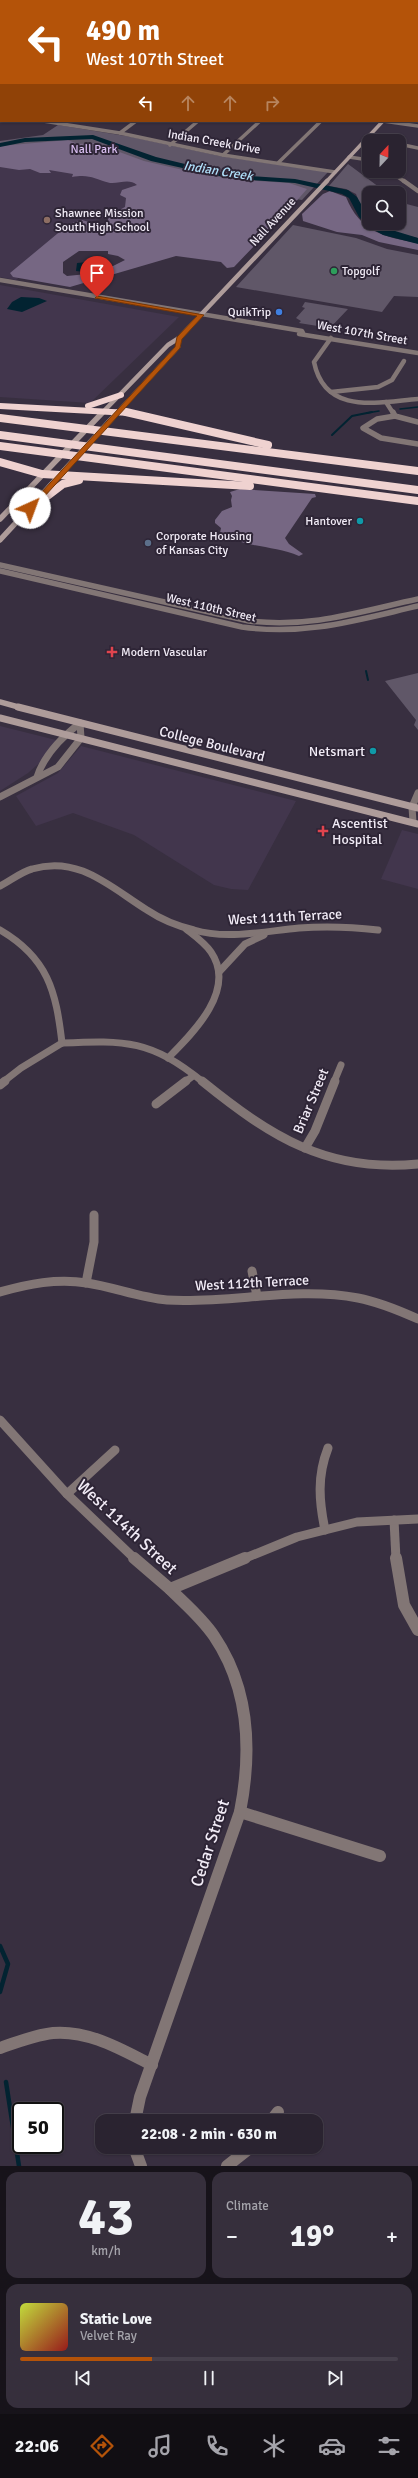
<!DOCTYPE html>
<meta charset="utf-8">
<style>
body{margin:0;font-family:Signika,sans-serif;background:#362f3c;color:#f1f3f6;height:100vh;display:flex;flex-direction:column;font-size:15px;white-space:nowrap}
*{box-sizing:border-box;margin:0}
p{font-size:13px;color:#a5a4ab}
.icon{flex:none;width:22px;height:22px;fill:none;stroke:currentColor;stroke-width:2;stroke-linecap:round;stroke-linejoin:round}
.map{position:relative;height:2166px;overflow:hidden}
.sheet{display:flex;flex-direction:column;gap:6px;padding:6px;background:#17131a;flex:1}
.sheet>*{flex:none}
.top-card{position:absolute;left:0px;top:0px;width:418px;height:122px;box-shadow:0 1px 3px #0004,0 0 0 1px #46404c;background:#b45309;color:#fff;overflow:hidden}
.needle{width:26px;rotate:22deg}
.controls{position:absolute;left:362px;top:134px;display:grid;gap:8px}
.controls a{display:grid;place-items:center;width:44px;height:44px;border-radius:8px;background:#2a2330;box-shadow:0 1px 3px #0004,0 0 0 1px #46404c;font-size:20px}
.speed{position:absolute;left:12px;top:2102px;display:flex;gap:8px;font-size:20px;font-weight:700;text-align:center}
.speed>*{display:grid;place-content:center;width:52px;height:52px;border-radius:50%;background:#2a2330;box-shadow:0 1px 3px #0004,0 0 0 1px #46404c;line-height:1}
.speed .limit{border:2px solid #111;border-radius:6px;background:#fff;color:#111}
.pin{position:absolute;display:grid;place-items:center;width:34px;height:34px;color:#fff;margin:-41px -17px;border-radius:50% 50% 50% 0;rotate:-45deg;box-shadow:0 0 4px #0007}
.pin .icon{rotate:45deg}
.me{position:absolute;width:44px;margin:-22px;rotate:43deg;stroke-linejoin:round;filter:drop-shadow(0 0 3px #0008)}
.turn{display:flex;align-items:center;gap:14px;height:84px;padding:0 20px;font-size:18px}
.turn .icon{width:52px;height:52px;stroke-width:2.5}
.turn b{display:block;font-size:28px;line-height:34px}
.lanes{display:flex;align-items:center;height:38px;padding:0 20px;background:#0003;justify-content:center;gap:20px;direction:ltr}
.lanes .off{opacity:.35}
.big{font-size:30px;font-weight:700;line-height:1.1}
.sheet .tile{flex:1;display:flex;flex-direction:column;justify-content:center;gap:6px;min-width:0;padding:0 14px;border-radius:12px;background:#362f3c}
.sheet .dial{align-items:center;gap:0}
.dial b{font-size:52px;line-height:1}
.song{display:flex;align-items:center;gap:12px}
.cover{width:48px;height:48px;border-radius:6px;background:linear-gradient(135deg,hsl(70 70% 55%),hsl(0 70% 35%))}
.played{height:4px;border-radius:2px;background:linear-gradient(90deg,#b45309 35%,#46404c 35%)}
.keys{display:flex;justify-content:space-around;direction:ltr}
.heat{display:flex;justify-content:space-between;align-items:center;font-size:22px;direction:ltr}
.sheet .tiles{flex:1;display:grid;gap:6px;grid-template-columns:1fr 1fr}
.tile:last-child{grid-column:span 2}
.trip{position:absolute;left:95px;top:2114px;width:228px;height:40px;border-radius:12px;background:#2a2330;box-shadow:0 1px 3px #0004,0 0 0 1px #46404c;font-weight:700;line-height:40px;text-align:center}
.tab-bar{display:flex;height:64px;justify-content:space-around;align-items:center;background:#110e13;color:#a5a4ab}
.tab-bar .icon{width:28px;height:28px}
.tab-bar .active{color:#b45309}
.tab-bar b{font-size:18px;color:#f1f3f6}
.map>svg:first-child{display:block}
</style>
<div class="map">
<svg width="418" height="2166" viewBox="0 0 418 2166">
<rect width="100%" height="100%" fill="#382f40"/>
<g fill="#42364d">
<path d="M 0,163 L 142,178 L 131,203 L 116,214 L 74,227 L 16,280 L 0,277 Z"/>
<path d="M 0,285 L 179,317 L 90,403 L 0,397 Z"/>
<path d="M 0,726 L 56,740 L 45,758 L 28,773 L 0,791 Z"/>
<path d="M 81,746 L 296,801 L 248,890 L 231,889 L 214,885 L 134,835 L 73,813 L 36,826 L 16,796 L 58,773 Z"/>
<path d="M 402,830 L 418,834 L 418,889 L 381,879 Z"/>
</g>
<g fill="#605768">
<path d="M 58,125 L 132,137 L 220,156 L 328,172 L 302,200 L 36,158 L 0,161 L 0,141 L 43,135 Z"/>
<path d="M 348,164 L 387,193 L 369,193 L 369,219 L 360,205 L 356,194 L 346,189 L 329,186 Z"/>
<path d="M 399,202 L 418,207 L 418,238 L 390,232 L 375,223 L 399,223 Z"/>
<path d="M 293,225 L 356,238 L 387,249 L 418,255 L 418,297 L 394,296 L 382,312 L 236,287 Z"/>
<path d="M 305,302 L 348,309 L 330,328 L 299,323 L 301,321 L 296,318 L 305,308 L 302,307 Z"/>
<path d="M 418,673 L 418,730 L 414,725 L 416,720 L 385,681 Z"/>
</g>
<g fill="#766783" fill-rule="evenodd">
<path d="M 68,140 L 78,144 L 95,143 L 144,161 L 205,175 L 242,180 L 289,183 L 307,189 L 286,213 L 279,215 L 276,223 L 234,267 L 227,268 L 221,262 L 176,256 L 70,287 L 13,277 L 10,273 L 69,224 L 82,220 L 99,225 L 106,224 L 110,215 L 125,207 L 126,198 L 120,195 L 122,190 L 137,185 C 129,178 119,184 110,183 C 93,179 91,174 72,177 L 73,174 L 49,170 L 51,173 L 40,173 L 30,169 L 19,170 L 0,167 L 0,146 ZM 79,251 L 108,251 L 108,254 L 118,256 L 125,260 L 113,266 L 99,269 L 97,273 L 67,276 L 63,273 L 63,262 Z"/>
<path d="M 330,191 L 346,197 C 360,232 384,237 418,243 L 418,250 L 379,242 L 362,235 L 337,232 L 303,221 L 302,214 L 323,194 Z"/>
<path d="M 240,489 L 315,494 L 316,497 L 312,498 L 285,538 L 289,544 L 303,554 L 299,556 C 273,545 244,548 220,533 L 221,528 L 215,523 L 215,520 L 222,511 L 232,507 L 231,500 L 232,496 L 230,492 Z"/>
</g>
<g fill="#022331">
<path d="M 99,261 L 111,264 L 85,272 L 76,271 L 77,263 Z"/>
<path d="M 21,297 L 39,298 L 47,301 L 22,312 L 7,309 L 12,302 Z"/>
</g>
<g fill="none" stroke-linecap="round" stroke-linejoin="round">
<g stroke="#022331" stroke-width="1.5">
<path d="M 400,409 L 418,407"/>
<path d="M 367,413 L 379,411"/>
</g>
<g stroke="#022331" stroke-width="2">
<path d="M 332,435 L 352,416 L 372,412"/>
<path d="M 366,671 L 368,680"/>
</g>
<g stroke="#022331" stroke-width="4.5">
<path d="M 0,1946 L 8,1964 L 0,1992"/>
<path d="M 6,2082 L 19,2166"/>
</g>
<path fill="#022331" fill-rule="evenodd" d="M 93,135 L 156,157 L 214,171 L 236,175 L 295,179 L 348,190 L 357,197 L 369,218 L 369,223 L 418,238 L 418,244 L 383,235 L 367,226 L 359,217 L 349,198 L 342,194 L 295,183 L 236,179 L 214,175 L 151,161 L 92,139 L 25,142 L 0,147 L 0,143 L 25,138 Z"/>
<g stroke="#827675" stroke-width="3.5">
<path d="M 58,0 L 63,1"/>
<path d="M 148,0 L 155,1"/>
<path d="M 301,0 L 307,1"/>
<path d="M 380,0 L 383,1"/>
<path d="M 43,121 L 120,133 L 223,155 L 335,172"/>
<path d="M 383,121 L 418,126"/>
<path d="M 120,133 L 136,121"/>
<path d="M 367,139 L 382,141"/>
<path d="M 399,144 L 418,148"/>
<path d="M 170,145 L 198,121"/>
<path d="M 223,155 L 260,121"/>
<path d="M 349,157 L 369,160"/>
<path d="M 278,163 L 321,121"/>
<path d="M 389,171 L 405,182"/>
</g>
<g stroke="#827675" stroke-width="4.5">
<path d="M 404,181 L 418,191"/>
<path d="M 0,280 L 302,331 L 303,333"/>
<path d="M 299,334 L 418,353"/>
<path d="M 331,338 L 314,362 C 325,416 379,402 418,399"/>
<path d="M 331,392 L 378,387 L 392,380 L 404,361"/>
<path d="M 386,402 L 393,413"/>
</g>
<g stroke="#827675" stroke-width="5.5">
<path d="M 393,412 L 395,416 L 418,422"/>
<path d="M 395,416 L 377,419 L 363,428 L 381,438 L 418,444"/>
<path d="M 0,565 L 249,621 C 312,628 358,612 418,599"/>
<path d="M 0,571 L 242,627 C 306,636 357,620 418,606"/>
</g>
<g stroke="#827675" stroke-width="7">
<path d="M 37,777 C 44,755 62,737 80,723"/>
<path d="M 0,797 L 58,767 L 81,738 L 80,723"/>
<path d="M 413,822 L 412,807 L 418,793"/>
<path d="M 0,886 C 10,881 21,872 32,869 C 79,855 110,887 147,910 C 162,920 177,926 194,930 C 227,940 266,931 299,928 C 326,926 352,927 378,930"/>
<path d="M 0,930 C 48,958 56,991 62,1043"/>
<path d="M 219,972 L 245,944 L 264,935"/>
<path d="M 62,1043 C 126,1040 151,1040 203,1082"/>
<path d="M 168,1058 C 193,1033 237,990 211,952 C 205,943 195,936 186,929"/>
<path d="M 3,1082 L 21,1068 L 62,1043"/>
<path d="M 185,1082 L 193,1076"/>
<path d="M 334,1082 L 341,1065"/>
</g>
<g stroke="#827675" stroke-width="9">
<path d="M 202,1081 C 270,1136 327,1173 418,1164"/>
<path d="M 0,1085 L 5,1081"/>
<path d="M 156,1104 L 186,1081"/>
<path d="M 305,1148 L 315,1131 L 335,1081"/>
<path d="M 252,1271 L 257,1296"/>
<path d="M 86,1283 L 94,1242 L 94,1215"/>
<path d="M 0,1292 C 28,1284 57,1278 87,1283 C 114,1287 140,1298 167,1300 C 230,1304 295,1286 358,1298 C 379,1302 398,1310 418,1319"/>
<path d="M 0,1420 L 67,1494 L 135,1559"/>
<path d="M 67,1494 L 115,1450"/>
<path d="M 394,1520 L 396,1559"/>
<path d="M 325,1530 C 319,1501 317,1476 328,1448"/>
<path d="M 243,1559 L 297,1537 L 357,1522 L 418,1519"/>
</g>
<g stroke="#827675" stroke-width="12">
<path d="M 134,1558 L 170,1589 L 245,1558"/>
<path d="M 396,1558 L 404,1605 L 418,1630"/>
<path d="M 240,1812 L 380,1856"/>
<path d="M 0,2048 C 17,2042 35,2035 53,2033 C 89,2030 122,2050 152,2065"/>
<path d="M 135,2121 L 140,2097 L 240,1812 C 252,1751 250,1689 214,1636 C 202,1618 185,1604 170,1589"/>
<path d="M 271,2121 L 278,2112"/>
<path d="M 134,2147 L 141,2166"/>
<path d="M 227,2166 L 251,2147"/>
</g>
<g stroke="#ae9c9a" stroke-width="3.5">
<path d="M 65,1 L 67,0"/>
<path d="M 326,182 L 383,121"/>
</g>
<g stroke="#ae9c9a" stroke-width="4.5">
<path d="M 102,413 L 168,345 L 179,338 L 327,181"/>
<path d="M 117,413 L 178,347 L 179,338"/>
</g>
<g stroke="#ae9c9a" stroke-width="5.5">
<path d="M 0,519 L 103,412"/>
<path d="M 0,540 L 118,412"/>
<path d="M 0,702 L 22,708"/>
</g>
<g stroke="#ae9c9a" stroke-width="7">
<path d="M 18,707 L 418,808"/>
<path d="M 0,718 L 418,824"/>
</g>
<g stroke="#efd2d0" stroke-width="6">
<path d="M 0,406 L 130,413"/>
<path d="M 88,406 L 121,395"/>
</g>
<g stroke="#efd2d0" stroke-width="8">
<path d="M 126,412 L 268,445"/>
<path d="M 0,418 L 418,471"/>
<path d="M 0,435 L 418,490"/>
<path d="M 0,446 L 418,501"/>
<path d="M 0,462 L 42,474 L 250,486"/>
<path d="M 41,497 L 46,497 L 63,484 L 79,480"/>
</g>
</g>
<path fill="#b45309" stroke="#753606" d="M 97,296 L 204,315 L 182,339 L 180,348 L 33,509 L 28,509 L 28,507 L 175,347 L 177,337 L 197,316 L 95,298 Z"/>
<circle fill="#8d6e63" stroke="#2e2536" stroke-width="1.5" cx="47" cy="220" r="4"/>
<circle fill="#2e9e5b" stroke="#2e2536" stroke-width="1.5" cx="334" cy="271" r="4"/>
<circle fill="#3f7fe0" stroke="#2e2536" stroke-width="1.5" cx="279" cy="312" r="4"/>
<g fill="#0f9aa8" stroke="#2e2536" stroke-width="1.5">
<circle cx="360" cy="521" r="4"/>
<circle cx="373" cy="751" r="4"/>
</g>
<circle fill="#5c6f8a" stroke="#2e2536" stroke-width="1.5" cx="148" cy="543" r="4"/>
<g fill="#e0444e" stroke="#2e2536" stroke-width="1.5">
<path d="M110 646h4v4h4v4h-4v4h-4v-4h-4v-4h4z"/>
<path d="M321 825h4v4h4v4h-4v4h-4v-4h-4v-4h4z"/>
</g>
<g text-anchor="middle" dominant-baseline="central" stroke-width="4" stroke-linejoin="round" paint-order="stroke">
<g font-size="12" fill="#f1ebf6" stroke="#2e2536">
<text transform="translate(214 142) rotate(10)">Indian Creek Drive</text>
<text transform="translate(273 222) rotate(-47)">Nall Avenue</text>
<text transform="translate(362 333) rotate(10)">West 107th Street</text>
<text transform="translate(211 608) rotate(13)">West 110th Street</text>
</g>
<g font-size="12" fill="#dabff2" stroke="#2e2536">
<text x="94" y="149">Nall Park</text>
</g>
<g font-size="12" fill="#f1ebf6" stroke="#2e2536" text-anchor="start">
<text x="55" y="213">Shawnee Mission<tspan x="55" dy="14">South High School</tspan></text>
<text x="342" y="271">Topgolf</text>
<text x="271" y="312" text-anchor="end">QuikTrip</text>
<text x="352" y="521" text-anchor="end">Hantover</text>
<text x="156" y="536">Corporate Housing<tspan x="156" dy="14">of Kansas City</tspan></text>
<text x="121" y="652">Modern Vascular</text>
</g>
<g font-size="13" font-style="italic" fill="#b0e0fa" stroke="#2e2536">
<text transform="translate(218 171) rotate(9)">Indian Creek</text>
</g>
<g font-size="14" fill="#f1ebf6" stroke="#2e2536">
<text transform="translate(212 744) rotate(14)">College Boulevard</text>
<text transform="translate(285 917) rotate(-3)">West 111th Terrace</text>
<text transform="translate(311 1101) rotate(-67)">Briar Street</text>
<text transform="translate(252 1283) rotate(-3)">West 112th Terrace</text>
</g>
<g font-size="14" fill="#f1ebf6" stroke="#2e2536" text-anchor="end">
<text x="365" y="751">Netsmart</text>
<text x="332" y="823" text-anchor="start">Ascentist<tspan x="332" dy="16">Hospital</tspan></text>
</g>
<g font-size="17" fill="#f1ebf6" stroke="#2e2536">
<text transform="translate(127 1527) rotate(43)">West 114th Street</text>
<text transform="translate(210 1843) rotate(-72)">Cedar Street</text>
</g>
</g>
</svg>
<div class="controls">
<a><svg class="needle" viewBox="-14 -14 28 28"><path d="M0-13l5 13h-10z" fill="#e53935"/><path d="M0 13l5-13h-10z" fill="#a5a4ab"/></svg></a>
<a><svg class="icon" aria-label="search" viewBox="0 0 24 24"><circle cx="10" cy="10" r="6"/><path d="M15 15l6 6"/></svg></a>
</div>
<div class="speed"><div class="limit">50</div></div>
<div class="pin" style="left:97px;top:297px;background:#d93025"><svg class="icon" aria-label="arrive" viewBox="0 0 24 24"><path d="M6 21V4h12l-3 4 3 4H6"/></svg></div>
<svg class="me" style="left:30px;top:508px" viewBox="-20 -20 40 40"><circle r="19" fill="#fff"/><path d="M0-13L10 11 0 6-10 11z" fill="#b45309"/></svg>
<div class="trip">22:08 · 2 min · 630 m</div>
<div class="top-card">
<div class="turn"><svg class="icon" aria-label="left" viewBox="0 0 24 24"><path d="M17 20v-9H6M10 6l-5 5 5 5"/></svg><div><b>490 m</b>West 107th Street</div></div>
<div class="lanes"><svg class="icon" aria-label="left" viewBox="0 0 24 24"><path d="M17 20v-9H6M10 6l-5 5 5 5"/></svg><svg class="icon off" aria-label="ahead" viewBox="0 0 24 24"><path d="M12 20V5M6 11l6-6 6 6"/></svg><svg class="icon off" aria-label="ahead" viewBox="0 0 24 24"><path d="M12 20V5M6 11l6-6 6 6"/></svg><svg class="icon off" aria-label="right" viewBox="0 0 24 24"><path d="M7 20v-9h11M14 6l5 5-5 5"/></svg></div>
</div>
</div>
<section class="sheet">
<div class="tiles">
<div class="tile dial"><b>43</b><p>km/h</p></div>
<div class="tile"><p>Climate</p>
<div class="heat"><a>−</a><b class="big">19°</b><a>+</a></div>
</div>
<div class="tile">
<div class="song"><i class="cover"></i><div><b>Static Love</b><p>Velvet Ray</p></div></div>
<div class="played"></div>
<div class="keys"><svg class="icon" aria-label="previous" viewBox="0 0 24 24"><path d="M18 5L8 12l10 7zM5 5v14"/></svg><svg class="icon" aria-label="pause" viewBox="0 0 24 24"><path d="M8 5v14M16 5v14"/></svg><svg class="icon" aria-label="next" viewBox="0 0 24 24"><path d="M6 5l10 7-10 7zM19 5v14"/></svg></div>
</div>
</div>
</section>
<nav class="tab-bar">
<b>22:06</b>
<svg class="icon active" aria-label="directions" viewBox="0 0 24 24"><path d="M12 3l9 9-9 9-9-9zM9 14v-3h6M13 9l2 2-2 2"/></svg>
<svg class="icon" aria-label="music" viewBox="0 0 24 24"><path d="M9 18V5l10-2v13"/><circle cx="6" cy="18" r="3"/><circle cx="16" cy="16" r="3"/></svg>
<svg class="icon" aria-label="phone" viewBox="0 0 24 24"><path d="M5 4h4l2 5-3 2q2 4 5 5l2-3 5 2v4C11 20 4 13 5 4z"/></svg>
<svg class="icon" aria-label="climate" viewBox="0 0 24 24"><path d="M12 3v18M4 7l16 10M4 17L20 7"/></svg>
<svg class="icon" aria-label="car" viewBox="0 0 24 24"><path d="M5 17H2v-5l4-1 3-4h7l3 4 3 1v5h-3M9 17h6M6 11h13"/><circle cx="7" cy="17" r="2"/><circle cx="17" cy="17" r="2"/></svg>
<svg class="icon" aria-label="filters" viewBox="0 0 24 24"><path d="M4 7h16M4 17h16"/><circle cx="9" cy="7" r="2"/><circle cx="15" cy="17" r="2"/></svg>
</nav>
